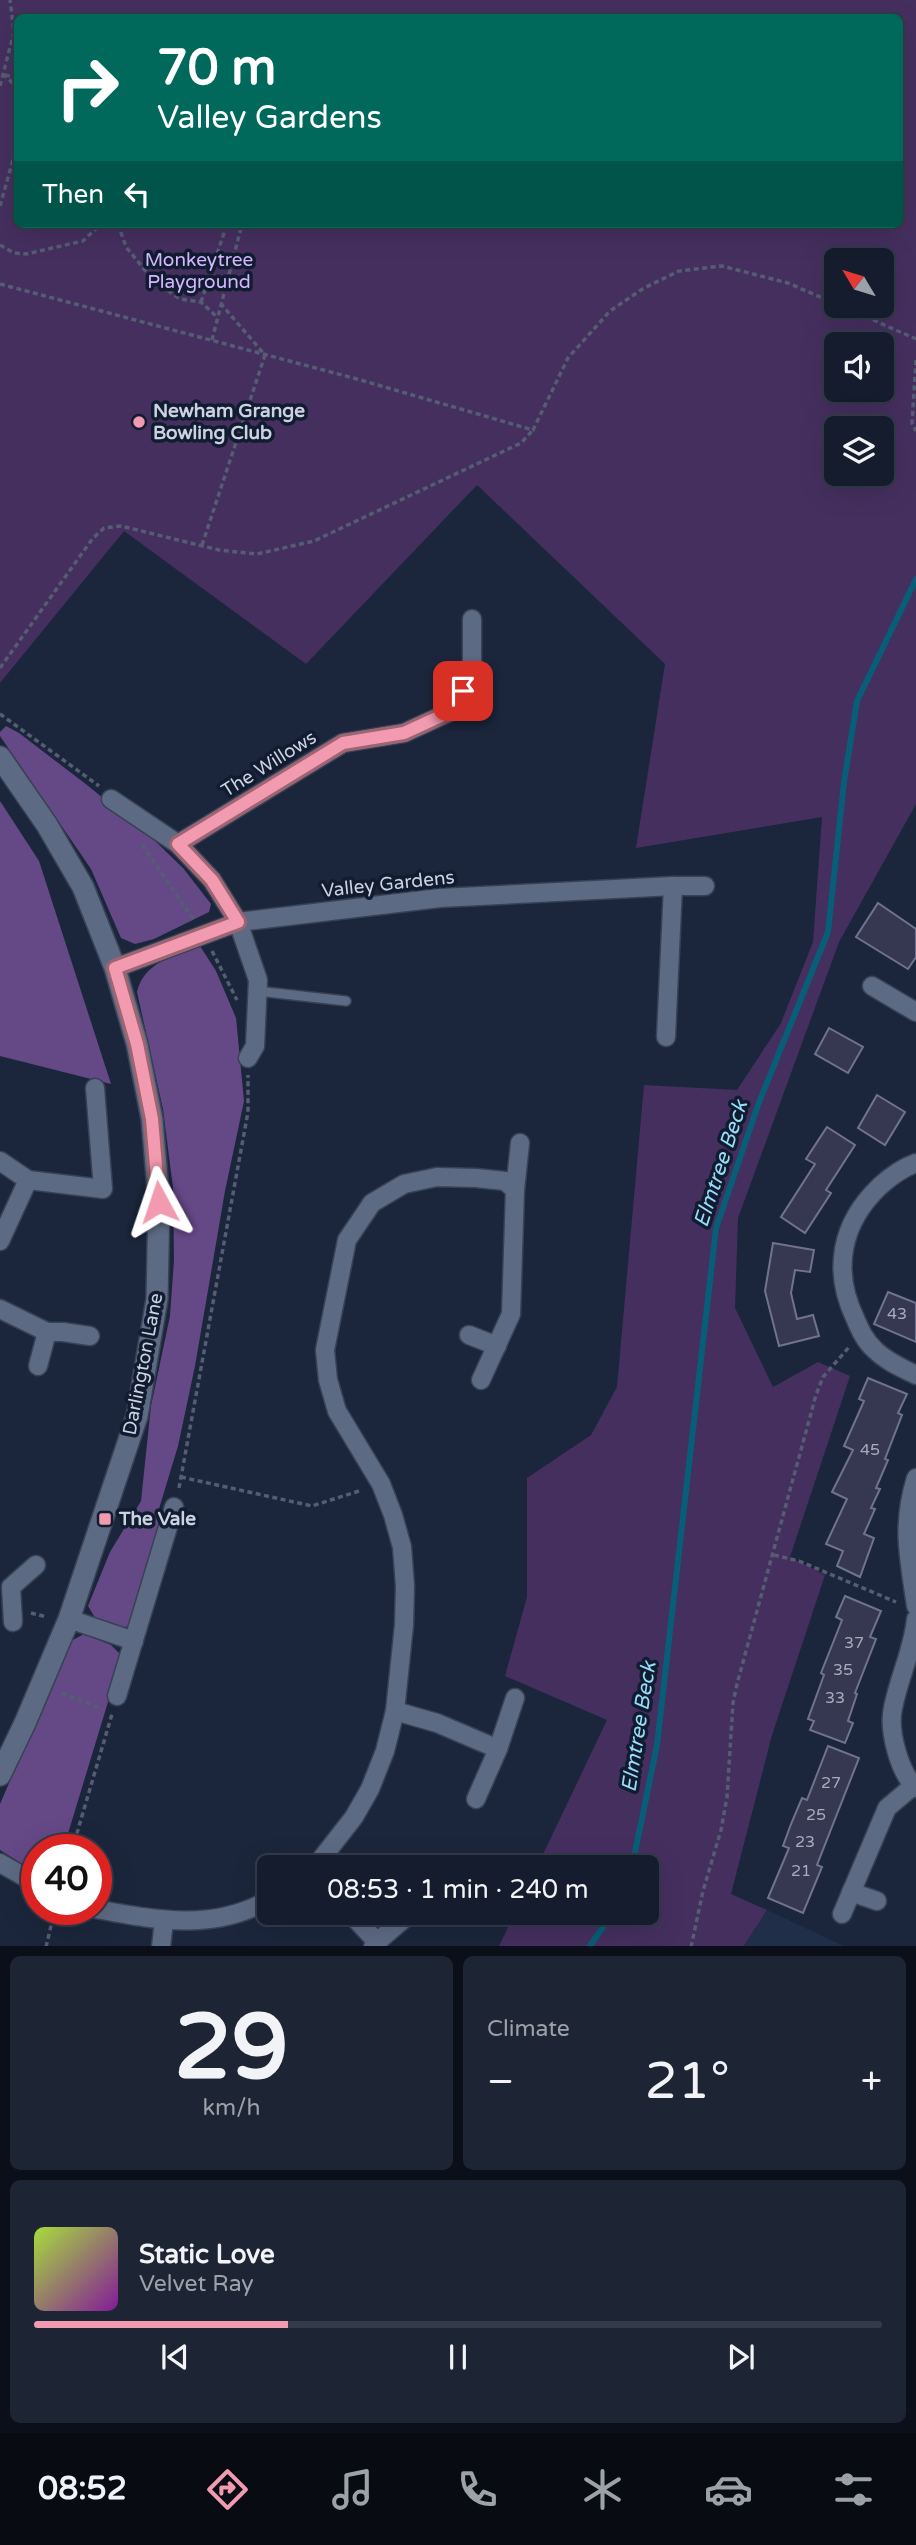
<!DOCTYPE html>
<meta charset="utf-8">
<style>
body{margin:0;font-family:"Varela Round",sans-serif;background:#1d2535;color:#f1f3f6;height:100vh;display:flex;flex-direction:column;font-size:26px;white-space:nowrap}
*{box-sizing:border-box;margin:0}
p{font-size:23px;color:#9da1aa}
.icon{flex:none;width:38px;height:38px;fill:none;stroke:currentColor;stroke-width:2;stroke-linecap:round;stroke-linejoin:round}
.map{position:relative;height:1946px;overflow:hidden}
.drawer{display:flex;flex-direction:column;gap:10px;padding:10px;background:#0b0f19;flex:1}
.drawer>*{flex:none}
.banner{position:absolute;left:14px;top:14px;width:889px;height:214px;border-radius:10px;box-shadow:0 7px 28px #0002,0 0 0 2px #333a49;background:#00695c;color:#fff;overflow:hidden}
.needle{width:46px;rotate:308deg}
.buttons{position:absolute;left:824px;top:248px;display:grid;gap:14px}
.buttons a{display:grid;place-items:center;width:70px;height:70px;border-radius:10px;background:#141c2d;box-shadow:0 7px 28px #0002,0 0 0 2px #333a49;font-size:35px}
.speed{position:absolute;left:21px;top:1834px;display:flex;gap:14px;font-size:35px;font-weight:700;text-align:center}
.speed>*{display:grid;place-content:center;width:91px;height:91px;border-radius:50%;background:#141c2d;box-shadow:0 7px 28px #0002,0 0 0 2px #333a49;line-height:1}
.speed .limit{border:10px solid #d22;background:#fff;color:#111}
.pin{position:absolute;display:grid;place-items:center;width:60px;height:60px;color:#fff;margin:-30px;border-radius:14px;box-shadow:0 4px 10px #0006}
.me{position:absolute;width:77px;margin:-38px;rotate:355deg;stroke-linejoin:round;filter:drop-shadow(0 0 5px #0008)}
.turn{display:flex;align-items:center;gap:24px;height:147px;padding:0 28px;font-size:32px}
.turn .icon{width:91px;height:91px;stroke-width:2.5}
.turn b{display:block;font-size:49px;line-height:60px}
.then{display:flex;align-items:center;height:66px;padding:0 28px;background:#0003;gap:14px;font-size:26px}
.big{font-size:52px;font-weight:600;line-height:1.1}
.drawer .widget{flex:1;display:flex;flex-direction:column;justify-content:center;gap:10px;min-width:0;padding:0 24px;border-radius:10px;background:#1d2535}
.drawer .dial{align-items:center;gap:0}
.dial b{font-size:91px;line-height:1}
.song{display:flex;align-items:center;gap:21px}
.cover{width:84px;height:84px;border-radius:10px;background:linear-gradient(135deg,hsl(80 70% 55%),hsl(290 70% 35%))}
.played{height:7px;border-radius:4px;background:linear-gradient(90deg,#f29ab0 30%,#333a49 30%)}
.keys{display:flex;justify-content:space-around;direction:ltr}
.heat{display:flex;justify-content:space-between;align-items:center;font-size:38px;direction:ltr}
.drawer .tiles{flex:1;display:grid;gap:10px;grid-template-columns:1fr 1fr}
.widget:last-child{grid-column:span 2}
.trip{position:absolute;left:257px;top:1855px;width:402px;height:70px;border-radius:10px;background:#141c2d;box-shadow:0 7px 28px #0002,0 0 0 2px #333a49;font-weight:600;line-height:70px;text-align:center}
.tabs{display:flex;height:112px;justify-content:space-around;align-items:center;background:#080b12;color:#9da1aa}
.tabs .icon{width:49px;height:49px}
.tabs .on{color:#f29ab0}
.tabs b{font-size:32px;color:#f1f3f6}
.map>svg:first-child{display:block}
</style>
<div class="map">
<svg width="916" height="1947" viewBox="0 0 916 1947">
<rect width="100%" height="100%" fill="#1b263c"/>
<path fill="#212e4a" d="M 767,1910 L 844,1946 L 744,1947 Z"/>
<path fill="#452f5f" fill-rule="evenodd" d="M 0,0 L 916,0 L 916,804 L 839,942 L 738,1218 L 735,1308 L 773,1387 L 818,1362 L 850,1376 L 790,1557 L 825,1575 L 772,1735 L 731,1894 L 767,1910 L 744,1946 L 499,1946 L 515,1913 L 648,1913 L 648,1867 L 537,1867 L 607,1720 L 505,1676 L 527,1597 L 527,1478 L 591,1435 L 617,1387 L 644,1085 L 737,1090 L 781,1023 L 813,942 L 822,817 L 636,848 L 665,664 L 477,485 L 306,664 L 124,531 L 0,683 ZM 18,18 L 900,18 L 900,224 L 18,224 ZM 836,261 L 882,261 L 882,306 L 836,306 ZM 836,345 L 882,345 L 882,390 L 836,390 ZM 836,429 L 882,429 L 882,474 L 836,474 Z"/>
<g fill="#654987">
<path d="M 6,726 L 19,733 L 87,785 L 154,840 L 183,868 L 211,904 L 209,912 L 154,939 L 135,944 L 121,938 L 91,869 L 0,736 L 0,732 Z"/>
<path d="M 0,801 L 39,861 L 111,1084 L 0,1056 Z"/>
<path d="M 200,946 L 216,971 L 236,1018 L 244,1101 L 225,1191 L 195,1366 L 178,1446 L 158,1512 L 161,1523 L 131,1624 L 122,1629 L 97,1621 L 88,1606 L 110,1552 L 141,1501 L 151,1406 L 170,1316 L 174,1260 L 173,1188 L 163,1109 L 137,992 C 144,962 174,956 200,946 Z"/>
<path d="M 84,1634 L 111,1645 L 122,1656 L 63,1850 L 37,1850 L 37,1873 L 0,1850 L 0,1804 L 71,1641 Z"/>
</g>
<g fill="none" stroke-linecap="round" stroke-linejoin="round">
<g stroke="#075e76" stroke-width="6">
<path d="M 632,1867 L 657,1745 L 716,1228 L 758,1105 L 828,932 L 844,782 L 857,701 L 916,579"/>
<path d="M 589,1947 L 613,1913"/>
</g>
</g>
<g fill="#363750" stroke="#71728f" stroke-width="2">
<path d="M 878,903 L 916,929 L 916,957 L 908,969 L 856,937 Z"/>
<path d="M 829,1028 L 863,1047 L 848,1073 L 815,1054 Z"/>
<path d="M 877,1095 L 905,1112 L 885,1145 L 858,1128 Z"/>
<path d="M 827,1127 L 855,1145 L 826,1190 L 831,1193 L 805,1233 L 781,1217 L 815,1164 L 806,1159 Z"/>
<path d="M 773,1243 L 814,1250 L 810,1272 L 795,1270 L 791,1293 L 797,1319 L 813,1315 L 819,1336 L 779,1346 L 765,1291 Z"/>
<path d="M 888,1292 L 916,1303 L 916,1342 L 874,1324 Z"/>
<path d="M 868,1378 L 907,1394 L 898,1413 L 902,1415 L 885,1459 L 888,1460 L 876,1488 L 880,1489 L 871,1508 L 875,1509 L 864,1534 L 874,1538 L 860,1577 L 837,1566 L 843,1551 L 826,1544 L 847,1499 L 832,1492 L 853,1450 L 844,1446 L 864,1401 L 859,1399 Z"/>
<path d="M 845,1596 L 881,1611 L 870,1637 L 876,1639 L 855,1693 L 857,1694 L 848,1721 L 853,1723 L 845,1743 L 810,1730 L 814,1721 L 808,1719 L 824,1675 L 821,1673 L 842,1620 L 836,1617 Z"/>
<path d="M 828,1746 L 859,1758 L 817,1865 L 822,1867 L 803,1913 L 768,1898 L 789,1848 L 783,1846 L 791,1824 L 802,1798 L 807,1800 Z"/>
</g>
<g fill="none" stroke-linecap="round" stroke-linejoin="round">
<defs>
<path id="service" d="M 257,991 L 346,1001"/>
<g id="minor">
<path d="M 111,799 L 178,844 L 212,880 L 238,922 L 258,980 L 255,1046 L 248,1058"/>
<path d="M 178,844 L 343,743 L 404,733 L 454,710 L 472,673 L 472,619"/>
<path d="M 115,968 L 238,922 L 440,898 L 673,886 L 705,886"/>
<path d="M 872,986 L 916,1012"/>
<path d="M 666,1037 L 673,886"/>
<path d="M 0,1161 L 28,1180 L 103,1189 L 95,1088"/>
<path d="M 916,1163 C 902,1168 890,1177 880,1186 C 841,1223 832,1270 855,1318 C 860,1330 865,1341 875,1350 C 886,1361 902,1368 916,1375"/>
<path d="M 515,1190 L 520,1143"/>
<path d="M 0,1241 L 28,1180"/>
<path d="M 0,1309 L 47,1332 L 63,1332 L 90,1336"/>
<path d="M 469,1335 L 497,1346"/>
<path d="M 38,1366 L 47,1332"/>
<path d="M 916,1478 C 901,1527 909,1557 916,1606"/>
<path d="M 69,1619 L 134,1641"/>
<path d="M 916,1619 C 913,1650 899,1677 893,1708 C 888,1730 899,1772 916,1788"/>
<path d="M 13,1622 L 11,1587 L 36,1565"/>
<path d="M 117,1696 L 174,1507"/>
<path d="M 395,1711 L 437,1723 L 498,1749 L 476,1799"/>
<path d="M 498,1749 L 515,1698"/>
<path d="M 0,1863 L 37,1884"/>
<path d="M 315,1867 L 354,1817 L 370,1789 L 385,1751 L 395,1711 L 404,1625 L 405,1586 L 402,1547 L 393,1515 L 381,1484 L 337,1411 L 328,1380 L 325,1350 L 347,1240 L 372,1203 L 404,1184 L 437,1177 L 476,1178 L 505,1181 L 515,1190 L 511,1314 L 481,1380"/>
<path d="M 851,1892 L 877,1901"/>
<path d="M 96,1909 C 156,1920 214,1932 270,1899"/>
<path d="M 350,1913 L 377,1942 L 373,1947"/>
<path d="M 842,1914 L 887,1808 L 913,1786"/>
<path d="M 377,1942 L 405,1918"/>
<path d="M 161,1947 L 164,1921"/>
</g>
<path id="tertiary" d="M 0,757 L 47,825 L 83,887 L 115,968 L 137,1044 L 152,1119 L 159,1202 L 157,1299 L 137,1416 L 69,1619 L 25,1723 L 0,1775"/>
</defs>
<use href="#service" stroke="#394154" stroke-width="12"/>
<use href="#minor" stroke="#394154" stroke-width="21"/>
<use href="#tertiary" stroke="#394154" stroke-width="24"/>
<g stroke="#545d71" stroke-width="3.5" stroke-dasharray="5 3.5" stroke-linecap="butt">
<path d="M 3,74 L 18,88"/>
<path d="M 5,75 L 18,78"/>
<path d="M 0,86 L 14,32 L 10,0"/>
<path d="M 0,206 L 18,142"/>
<path d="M 118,224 L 126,247 L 153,280 L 180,299 L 201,302 L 218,318"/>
<path d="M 0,245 L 14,253 L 26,254 L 83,241 L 101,224"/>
<path d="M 0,284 L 357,379 L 533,430 L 568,358 L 610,311 L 644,288 L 679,271 L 722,266 L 788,283 L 836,304"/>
<path d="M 201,302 L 227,224"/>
<path d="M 842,306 L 916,339"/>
<path d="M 212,340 L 242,224"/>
<path d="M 916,360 L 912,423 L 916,431"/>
<path d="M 202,545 L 265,355 L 221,304"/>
<path d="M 0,668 L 93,538 L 104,528 L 121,526 L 219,550 L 257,554 L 314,541 L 521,443 L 533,430"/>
<path d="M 0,714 L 99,786"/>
<path d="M 142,845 L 194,920"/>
<path d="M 212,951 L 237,1000"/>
<path d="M 181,1477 L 312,1506 L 362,1490"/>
<path d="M 179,1488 L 248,1112 L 248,1075"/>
<path d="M 774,1555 L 799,1561 L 896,1602"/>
<path d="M 31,1613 L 47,1617"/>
<path d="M 62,1693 L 102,1709"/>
<path d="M 72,1850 L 112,1714"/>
<path d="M 46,1947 L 55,1909"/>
<path d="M 691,1947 L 703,1891 L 721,1830 L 727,1797 L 733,1703 L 737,1684 L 816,1395 L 823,1377 L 850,1346"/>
</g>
<use href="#service" stroke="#5d6a84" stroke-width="9"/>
<use href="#minor" stroke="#5d6a84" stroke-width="18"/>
<use href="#tertiary" stroke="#5d6a84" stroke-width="21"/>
</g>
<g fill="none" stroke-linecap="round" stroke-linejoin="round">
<defs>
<path id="route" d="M 159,1202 L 152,1119 L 137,1044 L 115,968 L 238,922 L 212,880 L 178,844 L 343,743 L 404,733 L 454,710 L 463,691"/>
</defs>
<use href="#route" stroke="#9d6472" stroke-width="18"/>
<use href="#route" stroke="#f29ab0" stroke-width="12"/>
</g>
<g fill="#f29ab0" stroke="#121c31" stroke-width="2.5">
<circle cx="139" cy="422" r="7"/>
<rect x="98" y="1512" width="14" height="14" rx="3.5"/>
</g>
<g text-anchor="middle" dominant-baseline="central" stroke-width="7" stroke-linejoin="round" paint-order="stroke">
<g font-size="16" fill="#a6abbd">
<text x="897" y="1314">43</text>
<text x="870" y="1450">45</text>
<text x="854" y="1643">37</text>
<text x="843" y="1670">35</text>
<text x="835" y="1698">33</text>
<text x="831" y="1783">27</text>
<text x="816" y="1815">25</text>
<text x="805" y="1842">23</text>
<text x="801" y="1871">21</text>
</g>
<g font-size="19" fill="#d5b6ff" stroke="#121c31">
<text x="199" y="260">Monkeytree<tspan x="199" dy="22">Playground</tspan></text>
</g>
<g font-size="19" font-weight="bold" fill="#cbd2e1" stroke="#121c31" text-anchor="start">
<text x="153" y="411">Newham Grange<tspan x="153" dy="22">Bowling Club</tspan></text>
<text x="119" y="1519">The Vale</text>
</g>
<g font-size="19" fill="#cbd2e1" stroke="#121c31">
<text transform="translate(269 764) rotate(-32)">The Willows</text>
<text transform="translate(388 884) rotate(-6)">Valley Gardens</text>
<text transform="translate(143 1364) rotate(-79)">Darlington Lane</text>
</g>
<g font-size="21" font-style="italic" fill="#97ddf8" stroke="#121c31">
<text transform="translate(721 1164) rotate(-72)">Elmtree Beck</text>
<text transform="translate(639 1727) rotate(-81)">Elmtree Beck</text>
</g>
</g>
</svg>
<div class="buttons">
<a><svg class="needle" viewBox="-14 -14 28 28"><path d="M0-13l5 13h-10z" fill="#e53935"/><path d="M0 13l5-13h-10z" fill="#9da1aa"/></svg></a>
<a><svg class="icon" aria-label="sound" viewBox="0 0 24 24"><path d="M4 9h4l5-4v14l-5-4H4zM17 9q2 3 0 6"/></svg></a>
<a><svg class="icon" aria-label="layers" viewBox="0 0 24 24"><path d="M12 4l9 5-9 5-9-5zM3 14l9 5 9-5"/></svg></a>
</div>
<div class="speed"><div class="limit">40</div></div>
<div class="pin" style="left:463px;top:691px;background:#d93025"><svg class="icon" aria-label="arrive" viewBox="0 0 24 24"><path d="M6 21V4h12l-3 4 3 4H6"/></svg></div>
<svg class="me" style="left:159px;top:1202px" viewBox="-20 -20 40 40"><path d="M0-17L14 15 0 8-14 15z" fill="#f29ab0" stroke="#fff" stroke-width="4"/></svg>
<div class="trip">08:53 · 1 min · 240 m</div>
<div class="banner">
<div class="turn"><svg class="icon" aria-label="right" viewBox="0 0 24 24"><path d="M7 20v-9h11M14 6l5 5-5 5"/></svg><div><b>70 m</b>Valley Gardens</div></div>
<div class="then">Then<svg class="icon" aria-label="left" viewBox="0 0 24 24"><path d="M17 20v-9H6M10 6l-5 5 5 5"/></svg></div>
</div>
</div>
<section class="drawer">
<div class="tiles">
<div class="widget dial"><b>29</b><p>km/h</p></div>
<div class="widget"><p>Climate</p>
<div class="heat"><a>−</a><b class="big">21°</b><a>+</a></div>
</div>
<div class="widget">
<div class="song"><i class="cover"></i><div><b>Static Love</b><p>Velvet Ray</p></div></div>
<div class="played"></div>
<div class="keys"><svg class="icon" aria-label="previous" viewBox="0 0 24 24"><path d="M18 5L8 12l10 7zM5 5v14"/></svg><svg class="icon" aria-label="pause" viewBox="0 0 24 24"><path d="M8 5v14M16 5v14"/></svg><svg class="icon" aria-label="next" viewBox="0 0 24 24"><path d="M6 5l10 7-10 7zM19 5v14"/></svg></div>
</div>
</div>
</section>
<nav class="tabs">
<b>08:52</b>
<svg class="icon on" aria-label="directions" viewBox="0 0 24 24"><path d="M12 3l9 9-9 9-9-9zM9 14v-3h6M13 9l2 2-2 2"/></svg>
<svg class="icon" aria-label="music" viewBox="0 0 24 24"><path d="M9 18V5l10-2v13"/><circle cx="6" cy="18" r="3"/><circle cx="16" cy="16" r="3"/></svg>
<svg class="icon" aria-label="phone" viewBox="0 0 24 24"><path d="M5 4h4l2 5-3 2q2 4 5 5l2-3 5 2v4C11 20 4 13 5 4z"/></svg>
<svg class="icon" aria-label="climate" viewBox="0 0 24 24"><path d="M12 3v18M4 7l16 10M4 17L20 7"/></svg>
<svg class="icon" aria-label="car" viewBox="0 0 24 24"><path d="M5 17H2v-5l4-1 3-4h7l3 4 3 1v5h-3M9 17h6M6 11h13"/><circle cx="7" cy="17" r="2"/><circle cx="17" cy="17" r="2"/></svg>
<svg class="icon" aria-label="filters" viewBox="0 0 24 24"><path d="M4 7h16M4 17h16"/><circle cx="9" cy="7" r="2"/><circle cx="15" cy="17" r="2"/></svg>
</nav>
